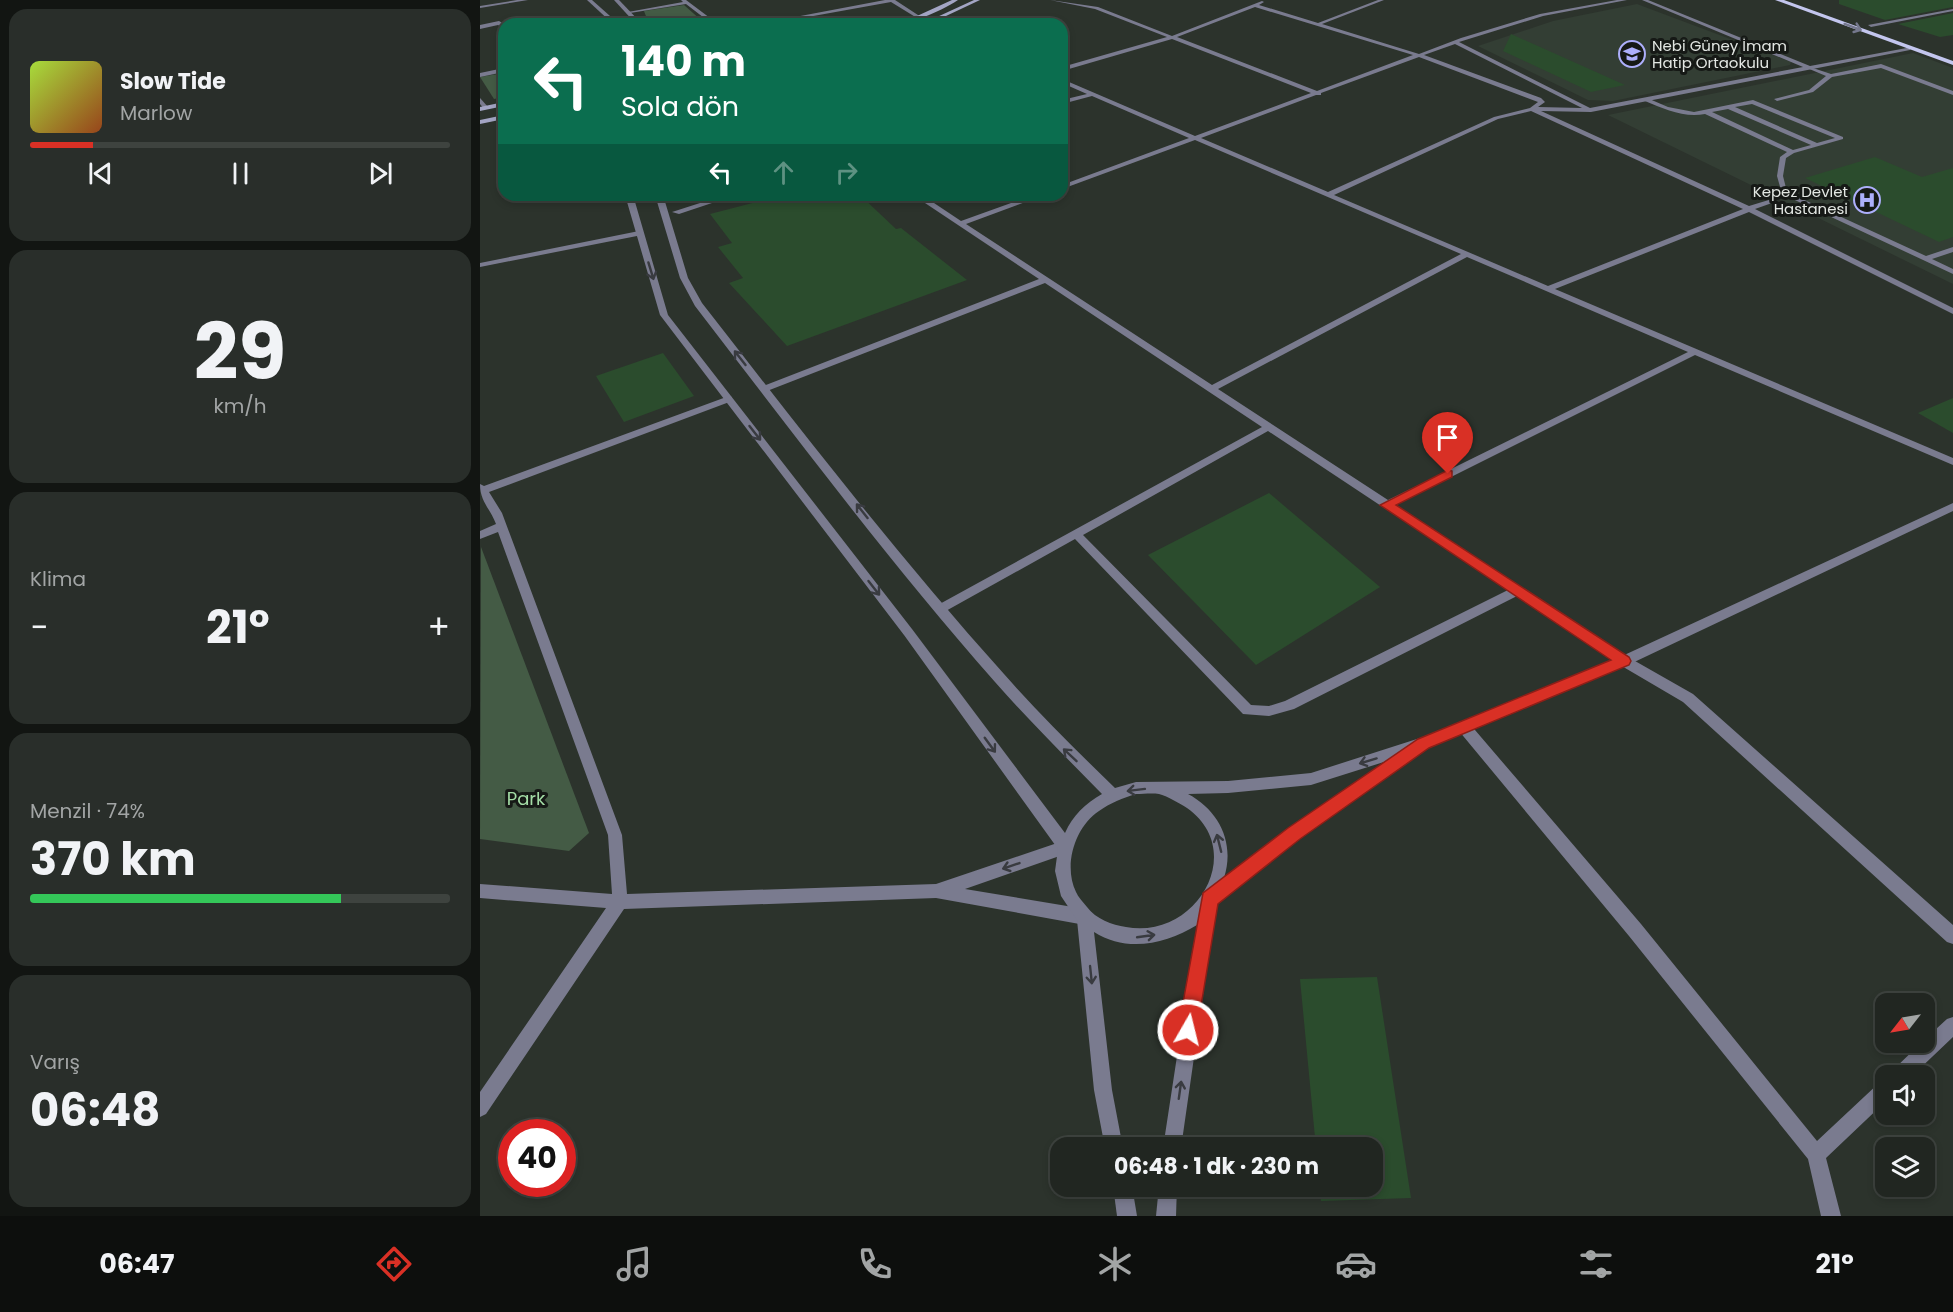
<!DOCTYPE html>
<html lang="tr">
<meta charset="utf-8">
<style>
body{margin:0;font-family:Poppins,sans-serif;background:#292e2a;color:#f1f3f6;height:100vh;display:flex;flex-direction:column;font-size:22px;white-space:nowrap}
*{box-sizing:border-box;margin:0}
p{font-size:20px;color:#a2a5a5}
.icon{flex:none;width:33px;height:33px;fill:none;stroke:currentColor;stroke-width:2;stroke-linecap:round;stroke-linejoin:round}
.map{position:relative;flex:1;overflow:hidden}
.panel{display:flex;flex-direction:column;gap:9px;padding:9px;background:#121512;width:480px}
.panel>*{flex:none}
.banner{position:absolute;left:18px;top:18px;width:570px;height:183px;border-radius:18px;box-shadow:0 3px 9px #0003,0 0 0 2px #3e433f;background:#0b6e4f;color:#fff;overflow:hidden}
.needle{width:39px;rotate:239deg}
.controls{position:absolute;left:1395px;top:993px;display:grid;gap:12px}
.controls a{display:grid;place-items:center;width:60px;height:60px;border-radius:12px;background:#212621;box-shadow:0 3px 9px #0003,0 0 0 2px #3e433f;font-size:30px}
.speed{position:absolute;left:18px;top:1119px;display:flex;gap:12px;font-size:30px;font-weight:700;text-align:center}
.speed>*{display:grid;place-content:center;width:78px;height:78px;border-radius:50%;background:#212621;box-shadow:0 3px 9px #0003,0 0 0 2px #3e433f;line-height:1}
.speed .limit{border:9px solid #d22;background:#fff;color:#111}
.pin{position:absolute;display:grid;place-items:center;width:51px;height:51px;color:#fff;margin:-62px -26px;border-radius:50% 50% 50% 0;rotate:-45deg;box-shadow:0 0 6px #0007}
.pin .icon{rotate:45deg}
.me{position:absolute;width:66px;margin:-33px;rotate:8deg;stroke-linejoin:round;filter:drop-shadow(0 0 4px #0008)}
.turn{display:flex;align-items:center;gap:21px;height:126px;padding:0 24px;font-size:27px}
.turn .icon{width:78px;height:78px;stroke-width:2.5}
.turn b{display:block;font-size:42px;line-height:51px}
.lanes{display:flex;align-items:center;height:57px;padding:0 24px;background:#0003;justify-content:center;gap:30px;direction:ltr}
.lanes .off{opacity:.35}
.big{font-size:45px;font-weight:700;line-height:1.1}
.panel .widget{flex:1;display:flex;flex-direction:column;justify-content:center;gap:9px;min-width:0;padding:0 21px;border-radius:18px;background:#292e2a}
.panel .dial{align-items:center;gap:0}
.dial b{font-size:78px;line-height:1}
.song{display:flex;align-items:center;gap:18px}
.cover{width:72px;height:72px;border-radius:9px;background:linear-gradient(135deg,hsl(80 70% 55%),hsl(20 70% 35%))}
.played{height:6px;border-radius:3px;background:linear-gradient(90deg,#d93025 15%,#3e433f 15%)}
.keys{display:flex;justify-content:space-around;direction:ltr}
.heat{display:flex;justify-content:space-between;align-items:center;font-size:33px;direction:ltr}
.charge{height:9px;border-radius:4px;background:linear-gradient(90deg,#34c759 74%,#3e433f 0)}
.trip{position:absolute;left:570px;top:1137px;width:333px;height:60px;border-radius:18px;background:#212621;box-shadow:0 3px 9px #0003,0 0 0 2px #3e433f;font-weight:700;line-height:60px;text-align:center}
.tab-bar{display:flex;height:96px;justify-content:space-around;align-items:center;background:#0d0f0d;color:#a2a5a5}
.tab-bar .icon{width:42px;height:42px}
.tab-bar .on{color:#d93025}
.tab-bar b{font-size:27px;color:#f1f3f6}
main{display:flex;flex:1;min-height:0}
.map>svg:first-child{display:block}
</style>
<main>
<section class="panel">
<div class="widget">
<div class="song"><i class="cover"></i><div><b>Slow Tide</b><p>Marlow</p></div></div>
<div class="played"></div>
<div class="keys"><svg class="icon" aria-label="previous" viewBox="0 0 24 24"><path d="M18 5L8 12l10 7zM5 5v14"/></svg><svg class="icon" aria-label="pause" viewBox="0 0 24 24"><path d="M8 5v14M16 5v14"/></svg><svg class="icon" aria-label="next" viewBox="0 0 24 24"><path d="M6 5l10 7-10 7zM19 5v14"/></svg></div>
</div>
<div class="widget dial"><b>29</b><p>km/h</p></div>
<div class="widget"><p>Klima</p>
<div class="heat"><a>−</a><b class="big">21°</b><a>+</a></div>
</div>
<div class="widget"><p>Menzil · 74%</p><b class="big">370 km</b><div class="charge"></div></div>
<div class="widget"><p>Varış</p><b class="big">06:48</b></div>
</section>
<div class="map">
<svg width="1473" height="1216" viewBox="0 0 1473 1216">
<rect width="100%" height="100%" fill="#2c332c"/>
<g fill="#333e34">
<path d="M 1157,4 L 1311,62 L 1310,65 L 1133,101 L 1108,100 L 998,46 L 1073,21 Z"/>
<path d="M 1433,53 L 1473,68 L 1473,284 L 1128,115 Z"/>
</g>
<g fill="#445b45">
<path d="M 204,5 L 222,21 L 206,24 L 169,24 L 164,11 Z"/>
<path d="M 24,73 L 24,97 L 14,99 L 0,77 Z"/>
<path d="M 1,547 L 109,833 L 89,851 L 0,839 Z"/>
</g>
<g fill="#2b4c2d">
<path d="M 1359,0 L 1473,0 L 1473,7 L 1405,20 L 1359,4 Z"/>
<path d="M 1473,13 L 1473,35 L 1460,37 L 1418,24 Z"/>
<path d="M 1031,34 L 1145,85 L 1111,92 L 1023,51 Z"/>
<path d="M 1395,157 L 1442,177 L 1473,168 L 1473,237 L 1459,242 L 1325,178 Z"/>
<path d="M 303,195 L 380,195 L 416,229 L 421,228 L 487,280 L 307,346 L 249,283 L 263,278 L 238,247 L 252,243 L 230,214 Z"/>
<path d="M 183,353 L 214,396 L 144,422 L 116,376 Z"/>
<path d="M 1473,398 L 1473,433 L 1438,413 Z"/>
<path d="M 789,493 L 900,587 L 776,665 L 668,555 Z"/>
<path d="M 897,977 L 931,1198 L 841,1201 L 839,1186 L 892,1186 L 892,1148 L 836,1148 L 820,979 Z"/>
</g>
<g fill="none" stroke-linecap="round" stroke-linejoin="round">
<g fill="#7a7b8f" fill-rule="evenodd">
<path d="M 1401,64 L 1473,91 L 1473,95 L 1401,68 L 1352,77 L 1333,92 L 1297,101 L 1294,99 L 1329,90 L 1346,76 L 1327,68 L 1327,66 L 1351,74 Z"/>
<path d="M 1167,98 L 1188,107 L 1214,112 L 1273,100 L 1363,137 L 1363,139 L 1314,153 L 1306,158 L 1303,176 L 1307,192 L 1446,256 L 1473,247 L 1473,252 L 1452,259 L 1473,269 L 1473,274 L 1302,194 L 1297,176 L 1300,157 L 1307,152 L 1225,114 C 1204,118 1184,109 1165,101 ZM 1272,104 L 1355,138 L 1337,143 L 1255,107 ZM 1248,109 L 1331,145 L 1313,150 L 1232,112 Z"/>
</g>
<g fill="#7a7b8f" fill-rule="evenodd">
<path d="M 37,0 L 48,0 L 0,8 L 0,6 Z"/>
<path d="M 201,0 L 206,0 L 238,24 L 232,24 L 206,4 L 150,13 L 148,12 L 203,2 Z"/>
<path d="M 405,0 L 415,0 L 441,17 L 437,18 L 411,2 L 289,24 L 278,24 Z"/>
<path d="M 570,0 L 618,7 L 692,36 L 782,1 L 784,2 L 779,5 L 838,23 L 898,0 L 904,0 L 842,24 L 939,54 L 981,38 L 1060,14 L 1137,0 L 1147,0 L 1063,16 L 979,42 L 1110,108 L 1323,67 L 1162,0 L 1168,0 L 1330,66 L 1432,47 L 1430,50 L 1111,112 L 1061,111 L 1269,206 L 1292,199 L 1292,203 L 1275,209 L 1473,308 L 1473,314 L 1269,212 L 1075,289 L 1473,458 L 1473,465 L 1215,355 L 915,505 L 1148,657 L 1213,694 L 1473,925 L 1473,944 L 1467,942 L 1203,702 L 1140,665 L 1037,596 L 814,709 L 789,716 L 763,714 L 595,539 L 464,612 L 456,612 L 454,609 L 456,606 L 782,427 L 565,283 L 287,391 L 281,391 L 281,387 L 559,279 L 433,195 L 442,195 L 481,221 L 553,195 L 564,195 L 486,224 L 732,385 L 981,254 L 715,140 L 582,189 L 582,185 L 709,138 L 612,96 L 582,104 L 582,100 L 607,94 L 582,83 L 582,79 L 715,136 L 831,93 L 692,39 L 582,71 L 582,67 L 687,37 L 615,9 ZM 775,7 L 933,55 L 837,91 L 697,37 ZM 975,44 L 1102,108 L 1058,107 L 1065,102 L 1061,98 L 944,55 ZM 939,57 L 1058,102 L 1050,108 L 1014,117 L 848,192 L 721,138 L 836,95 L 841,95 L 841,93 ZM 1051,111 L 1263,209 L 1068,286 L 854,195 L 1018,119 ZM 987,257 L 1208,352 L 908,500 L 738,389 ZM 788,431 L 1028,590 L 805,701 L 789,706 L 771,705 L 603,535 Z"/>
<path d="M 1473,9 L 1473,11 L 1391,27 L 1388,25 Z"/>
<path d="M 19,21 L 24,24 L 24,28 L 18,25 L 0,29 L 0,25 Z"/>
<path d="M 24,68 L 24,72 L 0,77 L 0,73 Z"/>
<path d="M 0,98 L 8,107 L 8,109 L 4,109 L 0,104 Z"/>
<path d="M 245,195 L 256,195 L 199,214 L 192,212 Z"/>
<path d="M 159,231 L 163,233 L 162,235 L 0,267 L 0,263 Z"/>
<path d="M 249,396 L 252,397 L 252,401 L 9,492 L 22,513 L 142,835 L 147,894 L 456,884 L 586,840 L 591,842 L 593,847 L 591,852 L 485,889 L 605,909 L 611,912 L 613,917 L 611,922 L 605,925 L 456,898 L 144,909 L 6,1114 L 0,1117 L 0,1092 L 126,908 L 0,898 L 0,884 L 132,894 L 128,835 L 18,532 L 0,539 L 0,531 L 16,524 C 10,508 0,502 0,484 L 4,486 Z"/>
<path d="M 984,721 L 989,723 L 1161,924 L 1337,1141 L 1400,1082 L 1406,1079 L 1406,1101 L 1346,1158 L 1361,1216 L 1341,1216 L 1328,1159 L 1149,936 L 979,731 L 977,727 L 979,723 Z"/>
<path d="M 1473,1017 L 1473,1037 L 1432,1076 L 1410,1076 L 1413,1070 L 1442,1042 L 1444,1042 L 1444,1040 L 1467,1019 Z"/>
</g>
<g fill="#7a7b8f" fill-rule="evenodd">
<path d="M 107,0 L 112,0 L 139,24 L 133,24 Z"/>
<path d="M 134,0 L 139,0 L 162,24 L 156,24 Z"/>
<path d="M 145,195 L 153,195 L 188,315 L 432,629 L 585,833 C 593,815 605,804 622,794 C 586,757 549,721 515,682 C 409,562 313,433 215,306 L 200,278 L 175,195 L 183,195 L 208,278 L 222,303 C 320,429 417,555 524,674 C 559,714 597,751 635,788 L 656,782 L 748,781 L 831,773 L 940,738 L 1140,657 L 1473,503 L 1473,511 L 1148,665 L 948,747 L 819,838 L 736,904 L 701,1148 L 683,1148 L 717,925 C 686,944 647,953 614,932 L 632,1090 L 643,1148 L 625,1148 L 614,1090 L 597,920 L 581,896 L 575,871 L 578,849 L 424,635 L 180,315 ZM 907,761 L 809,828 L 744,878 C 755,844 740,811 708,794 L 748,793 L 831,785 ZM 656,794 C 663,794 672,793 679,794 C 687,796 699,803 707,808 C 768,851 716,940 646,927 C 632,925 616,919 607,907 C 603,902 598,897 596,892 C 583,865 595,827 619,811 C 630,803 643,798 656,794 Z"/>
<path d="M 633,1186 L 652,1186 L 657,1216 L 637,1216 Z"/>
<path d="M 679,1186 L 697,1186 L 696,1216 L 676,1216 Z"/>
</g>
<g fill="#a3a5c4" fill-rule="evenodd">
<path d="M 472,0 L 478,0 C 458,13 431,24 406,24 L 437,16 Z"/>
<path d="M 494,0 L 500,0 L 449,24 L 444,23 Z"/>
<path d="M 24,102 L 24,106 L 0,111 L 0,107 Z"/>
<path d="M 24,115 L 24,119 L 0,124 L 0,120 Z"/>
</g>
<path fill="#c3c6ee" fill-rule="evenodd" d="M 1295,0 L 1304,0 L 1473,61 L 1473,65 Z"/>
</g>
<defs><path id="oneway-shaft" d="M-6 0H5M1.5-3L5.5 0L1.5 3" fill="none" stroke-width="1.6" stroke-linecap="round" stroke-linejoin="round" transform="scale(1.5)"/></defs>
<use stroke="#75788d" href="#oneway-shaft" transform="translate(1373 27) rotate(20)"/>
<g stroke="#393b40">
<use href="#oneway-shaft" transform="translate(171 271) rotate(73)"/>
<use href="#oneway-shaft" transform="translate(260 358) rotate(-128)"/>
<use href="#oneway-shaft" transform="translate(275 433) rotate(52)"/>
<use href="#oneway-shaft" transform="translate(382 511) rotate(-128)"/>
<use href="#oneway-shaft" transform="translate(394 588) rotate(52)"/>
<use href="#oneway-shaft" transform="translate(510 745) rotate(54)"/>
<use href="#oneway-shaft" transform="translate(590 755) rotate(-137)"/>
<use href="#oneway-shaft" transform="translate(888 761) rotate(163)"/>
<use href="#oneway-shaft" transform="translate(656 790) rotate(173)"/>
<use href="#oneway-shaft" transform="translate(739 843) rotate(-104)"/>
<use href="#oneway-shaft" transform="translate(531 866) rotate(161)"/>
<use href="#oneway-shaft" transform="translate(666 936) rotate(-8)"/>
<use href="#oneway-shaft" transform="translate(611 975) rotate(84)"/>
<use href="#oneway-shaft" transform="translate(700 1090) rotate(-82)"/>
</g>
<path fill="#d93025" stroke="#8d1f18" stroke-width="1.5" d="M 968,470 L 972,471 L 972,477 L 916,505 L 1149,657 L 1151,661 L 1149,665 L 949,748 L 820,839 L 738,904 L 717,1030 L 715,1037 L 708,1040 L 701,1037 L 698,1030 L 723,893 L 808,828 L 938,739 L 1131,660 L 900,505 Z"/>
<defs>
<symbol id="school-ring" viewBox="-11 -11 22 22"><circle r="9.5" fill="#161916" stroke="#adaffb" stroke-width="1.5"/><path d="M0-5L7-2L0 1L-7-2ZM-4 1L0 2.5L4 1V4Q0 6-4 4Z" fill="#adaffb"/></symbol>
<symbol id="hospital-ring" viewBox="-11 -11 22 22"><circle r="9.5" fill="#161916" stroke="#adaffb" stroke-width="1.5"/><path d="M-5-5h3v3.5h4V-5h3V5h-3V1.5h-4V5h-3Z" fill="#adaffb"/></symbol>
</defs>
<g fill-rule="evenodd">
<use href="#school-ring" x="1137" y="39" width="30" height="30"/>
<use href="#hospital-ring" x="1372" y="185" width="30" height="30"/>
</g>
<g text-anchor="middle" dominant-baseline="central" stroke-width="6" stroke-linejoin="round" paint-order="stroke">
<g font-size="15" fill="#e3e7e3" stroke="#161916" text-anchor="start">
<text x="1172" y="45">Nebi Güney İmam<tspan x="1172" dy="17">Hatip Ortaokulu</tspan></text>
<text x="1368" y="191" text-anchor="end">Kepez Devlet<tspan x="1368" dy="17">Hastanesi</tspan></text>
</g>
<g font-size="18" fill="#a4dda6" stroke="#161916">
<text x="46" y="798">Park</text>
</g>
</g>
</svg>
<div class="controls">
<a><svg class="needle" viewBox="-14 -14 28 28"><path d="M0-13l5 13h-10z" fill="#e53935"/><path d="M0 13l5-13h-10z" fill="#a2a5a5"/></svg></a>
<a><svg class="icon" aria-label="sound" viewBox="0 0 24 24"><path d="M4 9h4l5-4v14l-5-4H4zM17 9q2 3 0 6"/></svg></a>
<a><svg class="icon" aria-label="layers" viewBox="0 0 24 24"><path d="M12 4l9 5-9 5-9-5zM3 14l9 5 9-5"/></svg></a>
</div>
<div class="speed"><div class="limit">40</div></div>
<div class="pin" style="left:968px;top:474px;background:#d93025"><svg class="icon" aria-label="arrive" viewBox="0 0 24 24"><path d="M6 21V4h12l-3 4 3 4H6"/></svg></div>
<svg class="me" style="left:708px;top:1030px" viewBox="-20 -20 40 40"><circle r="17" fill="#d93025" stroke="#fff" stroke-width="3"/><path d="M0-11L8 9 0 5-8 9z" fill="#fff"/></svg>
<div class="trip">06:48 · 1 dk · 230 m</div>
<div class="banner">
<div class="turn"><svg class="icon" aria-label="left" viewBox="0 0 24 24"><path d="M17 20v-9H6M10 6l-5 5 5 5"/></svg><div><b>140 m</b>Sola dön</div></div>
<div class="lanes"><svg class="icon" aria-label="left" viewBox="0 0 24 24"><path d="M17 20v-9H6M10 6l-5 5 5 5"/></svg><svg class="icon off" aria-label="ahead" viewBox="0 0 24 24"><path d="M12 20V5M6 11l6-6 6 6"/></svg><svg class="icon off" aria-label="right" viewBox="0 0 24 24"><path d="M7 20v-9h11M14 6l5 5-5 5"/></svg></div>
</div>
</div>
</main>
<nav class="tab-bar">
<b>06:47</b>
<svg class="icon on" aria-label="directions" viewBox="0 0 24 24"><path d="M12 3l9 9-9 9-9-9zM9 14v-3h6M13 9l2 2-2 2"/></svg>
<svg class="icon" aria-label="music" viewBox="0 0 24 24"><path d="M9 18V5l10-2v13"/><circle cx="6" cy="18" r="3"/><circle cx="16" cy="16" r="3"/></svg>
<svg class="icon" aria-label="phone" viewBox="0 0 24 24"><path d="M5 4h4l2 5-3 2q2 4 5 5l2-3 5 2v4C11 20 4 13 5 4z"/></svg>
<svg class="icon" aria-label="climate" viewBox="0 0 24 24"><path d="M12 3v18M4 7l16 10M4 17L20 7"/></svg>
<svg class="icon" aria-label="car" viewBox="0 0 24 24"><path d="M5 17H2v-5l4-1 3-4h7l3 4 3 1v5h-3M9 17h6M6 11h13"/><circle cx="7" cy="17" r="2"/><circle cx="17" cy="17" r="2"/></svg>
<svg class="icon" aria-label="filters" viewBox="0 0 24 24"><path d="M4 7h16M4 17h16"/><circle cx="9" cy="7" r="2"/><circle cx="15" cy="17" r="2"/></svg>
<b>21°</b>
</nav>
